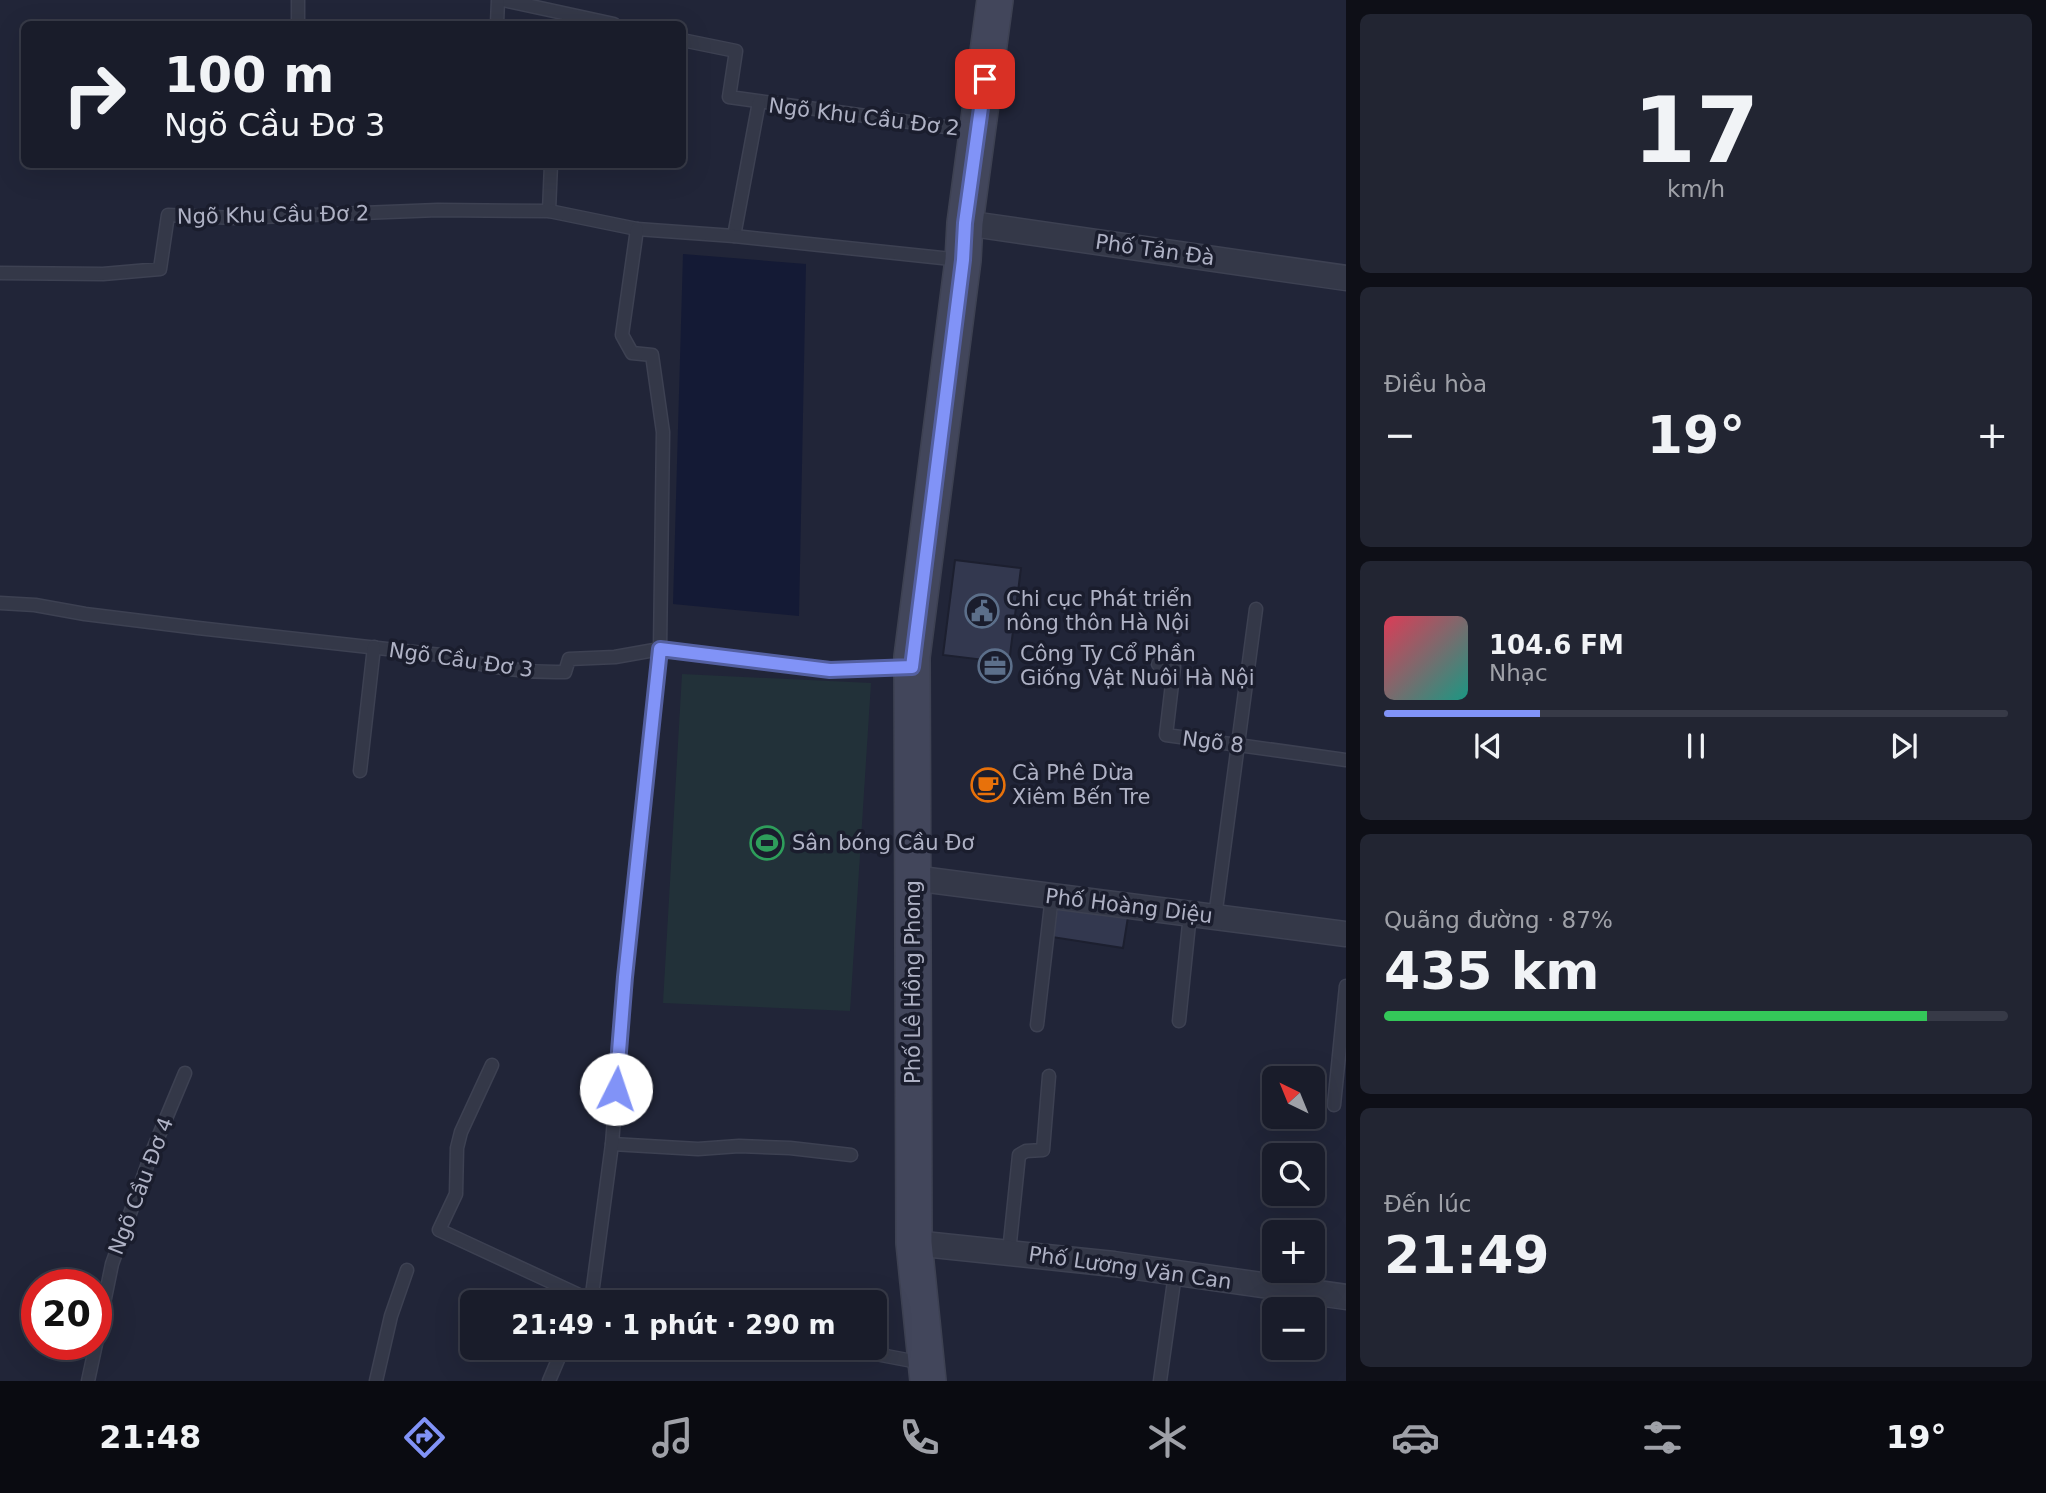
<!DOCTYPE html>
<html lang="vi">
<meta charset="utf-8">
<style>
body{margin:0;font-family:"DejaVu Sans",sans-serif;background:#222532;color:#f1f3f6;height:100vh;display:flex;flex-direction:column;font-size:26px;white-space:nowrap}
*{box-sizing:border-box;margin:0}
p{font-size:23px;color:#9fa1a8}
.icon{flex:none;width:38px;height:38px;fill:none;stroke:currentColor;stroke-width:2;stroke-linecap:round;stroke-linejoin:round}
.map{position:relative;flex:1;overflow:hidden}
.side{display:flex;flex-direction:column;gap:14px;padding:14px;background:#0e0f17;width:700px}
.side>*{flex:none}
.top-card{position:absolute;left:21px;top:21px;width:665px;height:147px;border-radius:10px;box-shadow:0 7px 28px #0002,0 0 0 2px #373a47;background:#191c2a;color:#f1f3f6;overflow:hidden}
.needle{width:46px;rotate:317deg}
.buttons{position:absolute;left:1262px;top:1066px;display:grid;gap:14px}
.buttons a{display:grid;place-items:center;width:63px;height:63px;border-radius:10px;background:#191c2a;box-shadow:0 7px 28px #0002,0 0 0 2px #373a47;font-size:35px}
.speed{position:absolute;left:21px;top:1269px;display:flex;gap:14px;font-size:35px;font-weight:700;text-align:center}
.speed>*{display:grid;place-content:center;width:91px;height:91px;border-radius:50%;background:#191c2a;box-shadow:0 7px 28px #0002,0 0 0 2px #373a47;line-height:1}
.speed .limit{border:10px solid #d22;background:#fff;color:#111}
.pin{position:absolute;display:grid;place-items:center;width:60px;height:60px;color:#fff;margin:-30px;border-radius:14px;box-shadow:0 4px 10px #0006}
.me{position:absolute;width:77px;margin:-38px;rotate:4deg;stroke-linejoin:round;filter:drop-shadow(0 0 5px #0008)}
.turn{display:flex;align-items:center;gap:24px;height:147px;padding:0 28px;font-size:32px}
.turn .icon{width:91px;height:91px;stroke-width:2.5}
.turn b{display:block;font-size:49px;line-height:60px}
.big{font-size:52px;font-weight:700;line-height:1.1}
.side .widget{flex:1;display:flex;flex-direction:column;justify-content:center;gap:10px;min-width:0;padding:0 24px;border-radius:10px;background:#222532}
.side .dial{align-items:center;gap:0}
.dial b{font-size:91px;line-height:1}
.song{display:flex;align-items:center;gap:21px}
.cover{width:84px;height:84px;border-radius:10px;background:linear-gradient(135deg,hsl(350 70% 55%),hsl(170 70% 35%))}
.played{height:7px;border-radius:4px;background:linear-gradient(90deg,#8193f7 25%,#373a47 25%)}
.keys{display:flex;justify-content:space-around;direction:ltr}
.heat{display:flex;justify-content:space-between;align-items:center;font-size:38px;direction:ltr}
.charge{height:10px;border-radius:5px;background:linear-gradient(90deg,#34c759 87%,#373a47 0)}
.trip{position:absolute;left:460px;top:1290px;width:427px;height:70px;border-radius:10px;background:#191c2a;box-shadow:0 7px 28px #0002,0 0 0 2px #373a47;font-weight:700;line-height:70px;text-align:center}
.tab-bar{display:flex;height:112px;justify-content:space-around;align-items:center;background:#0a0b11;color:#9fa1a8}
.tab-bar .icon{width:49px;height:49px}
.tab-bar .selected{color:#8193f7}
.tab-bar b{font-size:32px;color:#f1f3f6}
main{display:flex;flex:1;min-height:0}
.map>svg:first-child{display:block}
</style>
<main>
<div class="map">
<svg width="1346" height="1381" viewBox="0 0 1346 1381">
<rect width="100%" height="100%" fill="#212538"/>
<path fill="#223139" d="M 682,674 L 871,683 L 850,1011 L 663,1003 Z"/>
<path fill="#141a35" d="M 683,254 L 806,264 L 799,616 L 673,604 Z"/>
<g fill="#33384f" stroke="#1c1f2f" stroke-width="2">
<path d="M 955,560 L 1021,568 L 1009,663 L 943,655 Z"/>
<path d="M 1057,907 L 1128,917 L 1123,948 L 1052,937 Z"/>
</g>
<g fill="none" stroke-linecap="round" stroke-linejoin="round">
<defs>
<g id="lane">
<path d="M 503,0 L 614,24"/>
<path d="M 298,24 L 298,0"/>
<path d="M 497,24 L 498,0"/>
<path d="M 682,40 L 736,51 L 729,97 L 975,131"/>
<path d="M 549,211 L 551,164"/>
<path d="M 734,236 L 759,102"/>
<path d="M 0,273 L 103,274 L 160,269 L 168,215 L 236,218 L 438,210 L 549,211 L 637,229 L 734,236 L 961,260"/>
<path d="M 0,603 L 35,605 L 85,614 L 198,628 L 450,656 C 489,668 525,673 565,672 L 569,659 L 615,657 L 660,649 L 830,670 L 910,667"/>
<path d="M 1158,664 L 1174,667 L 1166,735 L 1346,760"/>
<path d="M 360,771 L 374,647"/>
<path d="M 1215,917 L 1256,609"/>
<path d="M 1179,1021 L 1190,914"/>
<path d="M 1037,1025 L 1052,896"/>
<path d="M 492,1065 L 461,1132 L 457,1148 L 456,1194 L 439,1230 L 592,1301"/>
<path d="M 1334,1105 L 1346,986"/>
<path d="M 612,1144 L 698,1149 L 739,1146 L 790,1148 L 851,1155"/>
<path d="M 1009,1252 L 1019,1155 L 1026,1151 L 1043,1150 L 1049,1076"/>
<path d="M 591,1302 L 612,1144 L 625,977 L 660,649 L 663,432 L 652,355 L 632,353 L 622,335 L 637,229"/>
<path d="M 96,1342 L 112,1264 L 152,1152 L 185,1073"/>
<path d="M 844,1348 L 923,1363"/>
<path d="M 88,1381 L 96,1344"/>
<path d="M 376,1381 L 391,1316 L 407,1270"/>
<path d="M 549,1381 L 563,1348"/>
<path d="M 1160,1381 L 1175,1274"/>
</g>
<g id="street">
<path d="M 965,223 L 1346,278"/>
<path d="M 913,878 L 1346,934"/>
<path d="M 914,1243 L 1114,1264 L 1346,1297"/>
</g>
<path id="secondary" d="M 928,1381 L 914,1243 L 912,657 L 963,260 L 965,223 L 995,0"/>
</defs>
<use href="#lane" stroke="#3d4152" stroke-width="15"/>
<use href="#street" stroke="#3d4152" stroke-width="27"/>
<use href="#secondary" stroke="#3d4152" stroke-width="38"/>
<use href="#lane" stroke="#343848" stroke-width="12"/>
<use href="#street" stroke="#343848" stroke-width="24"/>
<use href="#secondary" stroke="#42465b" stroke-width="35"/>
</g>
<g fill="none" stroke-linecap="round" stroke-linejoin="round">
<defs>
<path id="route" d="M 616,1089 L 625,977 L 660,649 L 830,670 L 912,667 L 963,260 L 965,223 L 985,79"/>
</defs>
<use href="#route" stroke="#5460a1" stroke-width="18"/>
<use href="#route" stroke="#8193f7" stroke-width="12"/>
</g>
<defs>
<symbol id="civic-ring" viewBox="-11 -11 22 22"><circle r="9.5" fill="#1a1d2d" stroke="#5c6f8a" stroke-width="1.5"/><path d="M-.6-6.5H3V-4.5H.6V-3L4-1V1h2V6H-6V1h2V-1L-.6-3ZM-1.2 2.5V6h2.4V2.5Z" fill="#5c6f8a"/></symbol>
<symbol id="office-ring" viewBox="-11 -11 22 22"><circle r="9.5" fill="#1a1d2d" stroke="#5c6f8a" stroke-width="1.5"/><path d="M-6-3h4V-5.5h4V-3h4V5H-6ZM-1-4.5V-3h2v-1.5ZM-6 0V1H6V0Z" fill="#5c6f8a"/></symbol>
<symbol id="cafe-ring" viewBox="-11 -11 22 22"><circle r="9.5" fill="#1a1d2d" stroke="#e8710a" stroke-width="1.5"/><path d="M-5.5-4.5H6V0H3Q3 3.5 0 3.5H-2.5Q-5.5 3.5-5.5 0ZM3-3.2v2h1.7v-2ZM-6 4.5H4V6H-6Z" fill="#e8710a"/></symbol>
<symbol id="stadium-ring" viewBox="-11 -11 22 22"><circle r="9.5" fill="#1a1d2d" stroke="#2e9e5b" stroke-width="1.5"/><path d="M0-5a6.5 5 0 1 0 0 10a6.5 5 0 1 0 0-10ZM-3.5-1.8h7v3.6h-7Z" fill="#2e9e5b"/></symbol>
</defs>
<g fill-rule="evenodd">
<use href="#civic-ring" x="963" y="592" width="38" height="38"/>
<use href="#office-ring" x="976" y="647" width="38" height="38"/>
<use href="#cafe-ring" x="969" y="766" width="38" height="38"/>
<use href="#stadium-ring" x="748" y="824" width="38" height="38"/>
</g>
<g text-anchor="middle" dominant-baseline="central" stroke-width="7" stroke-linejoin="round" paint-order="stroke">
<g font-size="21" fill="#afb2c5" stroke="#1a1d2d">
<text transform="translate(864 117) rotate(7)">Ngõ Khu Cầu Đơ 2</text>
<text transform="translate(273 215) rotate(-1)">Ngõ Khu Cầu Đơ 2</text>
<text transform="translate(1155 250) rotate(8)">Phố Tản Đà</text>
<text transform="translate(461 660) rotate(8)">Ngõ Cầu Đơ 3</text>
<text transform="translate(1213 742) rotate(7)">Ngõ 8</text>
<text transform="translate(1129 906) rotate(7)">Phố Hoàng Diệu</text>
<text transform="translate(913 982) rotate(-90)">Phố Lê Hồng Phong</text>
<text transform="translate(141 1186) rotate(-69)">Ngõ Cầu Đơ 4</text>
<text transform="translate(1130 1268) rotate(8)">Phố Lương Văn Can</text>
</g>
<g font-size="21" fill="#afb2c5" stroke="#1a1d2d" text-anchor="start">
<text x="1006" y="599">Chi cục Phát triển<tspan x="1006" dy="24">nông thôn Hà Nội</tspan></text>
<text x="1020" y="654">Công Ty Cổ Phần<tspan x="1020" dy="24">Giống Vật Nuôi Hà Nội</tspan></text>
<text x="1012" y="773">Cà Phê Dừa<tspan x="1012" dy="24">Xiêm Bến Tre</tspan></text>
<text x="792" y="843">Sân bóng Cầu Đơ</text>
</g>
</g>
</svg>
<div class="buttons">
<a><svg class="needle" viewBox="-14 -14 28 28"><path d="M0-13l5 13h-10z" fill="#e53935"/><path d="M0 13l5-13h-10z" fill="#9fa1a8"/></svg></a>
<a><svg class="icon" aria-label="search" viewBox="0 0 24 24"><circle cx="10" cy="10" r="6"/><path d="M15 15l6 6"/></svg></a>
<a>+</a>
<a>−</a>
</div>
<div class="speed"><div class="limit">20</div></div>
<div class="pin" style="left:985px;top:79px;background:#d93025"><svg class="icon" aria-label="arrive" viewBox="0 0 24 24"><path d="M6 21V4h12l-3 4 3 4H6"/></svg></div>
<svg class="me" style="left:616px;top:1089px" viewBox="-20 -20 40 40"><circle r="19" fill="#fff"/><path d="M0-13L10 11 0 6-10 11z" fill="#8193f7"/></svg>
<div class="trip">21:49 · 1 phút · 290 m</div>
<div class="top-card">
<div class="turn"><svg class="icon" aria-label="right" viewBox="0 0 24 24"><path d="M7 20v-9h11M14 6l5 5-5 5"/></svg><div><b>100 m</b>Ngõ Cầu Đơ 3</div></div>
</div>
</div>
<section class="side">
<div class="widget dial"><b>17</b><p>km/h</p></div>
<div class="widget"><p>Điều hòa</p>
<div class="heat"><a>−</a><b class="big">19°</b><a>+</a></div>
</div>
<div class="widget">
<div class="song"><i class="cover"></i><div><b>104.6 FM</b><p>Nhạc</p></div></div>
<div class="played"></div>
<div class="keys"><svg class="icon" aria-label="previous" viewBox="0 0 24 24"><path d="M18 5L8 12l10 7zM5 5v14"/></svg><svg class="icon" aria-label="pause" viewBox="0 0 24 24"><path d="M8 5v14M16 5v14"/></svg><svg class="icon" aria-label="next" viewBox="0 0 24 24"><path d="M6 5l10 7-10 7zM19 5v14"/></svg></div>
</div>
<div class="widget"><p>Quãng đường · 87%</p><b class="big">435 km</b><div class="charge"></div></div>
<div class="widget"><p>Đến lúc</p><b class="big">21:49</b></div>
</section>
</main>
<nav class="tab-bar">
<b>21:48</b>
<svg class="icon selected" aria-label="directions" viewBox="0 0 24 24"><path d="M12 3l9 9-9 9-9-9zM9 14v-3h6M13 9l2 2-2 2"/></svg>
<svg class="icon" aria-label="music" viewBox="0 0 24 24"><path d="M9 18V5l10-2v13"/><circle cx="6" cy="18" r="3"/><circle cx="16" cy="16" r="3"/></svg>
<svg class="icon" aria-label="phone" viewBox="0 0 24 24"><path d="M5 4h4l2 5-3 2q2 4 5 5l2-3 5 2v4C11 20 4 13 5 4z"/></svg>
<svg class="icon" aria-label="climate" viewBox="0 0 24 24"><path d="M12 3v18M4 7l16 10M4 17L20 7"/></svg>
<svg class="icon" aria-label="car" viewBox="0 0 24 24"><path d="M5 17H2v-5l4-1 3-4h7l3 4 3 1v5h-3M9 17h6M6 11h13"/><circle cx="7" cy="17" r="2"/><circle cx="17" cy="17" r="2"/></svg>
<svg class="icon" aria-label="filters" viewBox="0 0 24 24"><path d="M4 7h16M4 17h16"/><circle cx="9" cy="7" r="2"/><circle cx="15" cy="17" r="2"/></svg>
<b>19°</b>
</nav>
